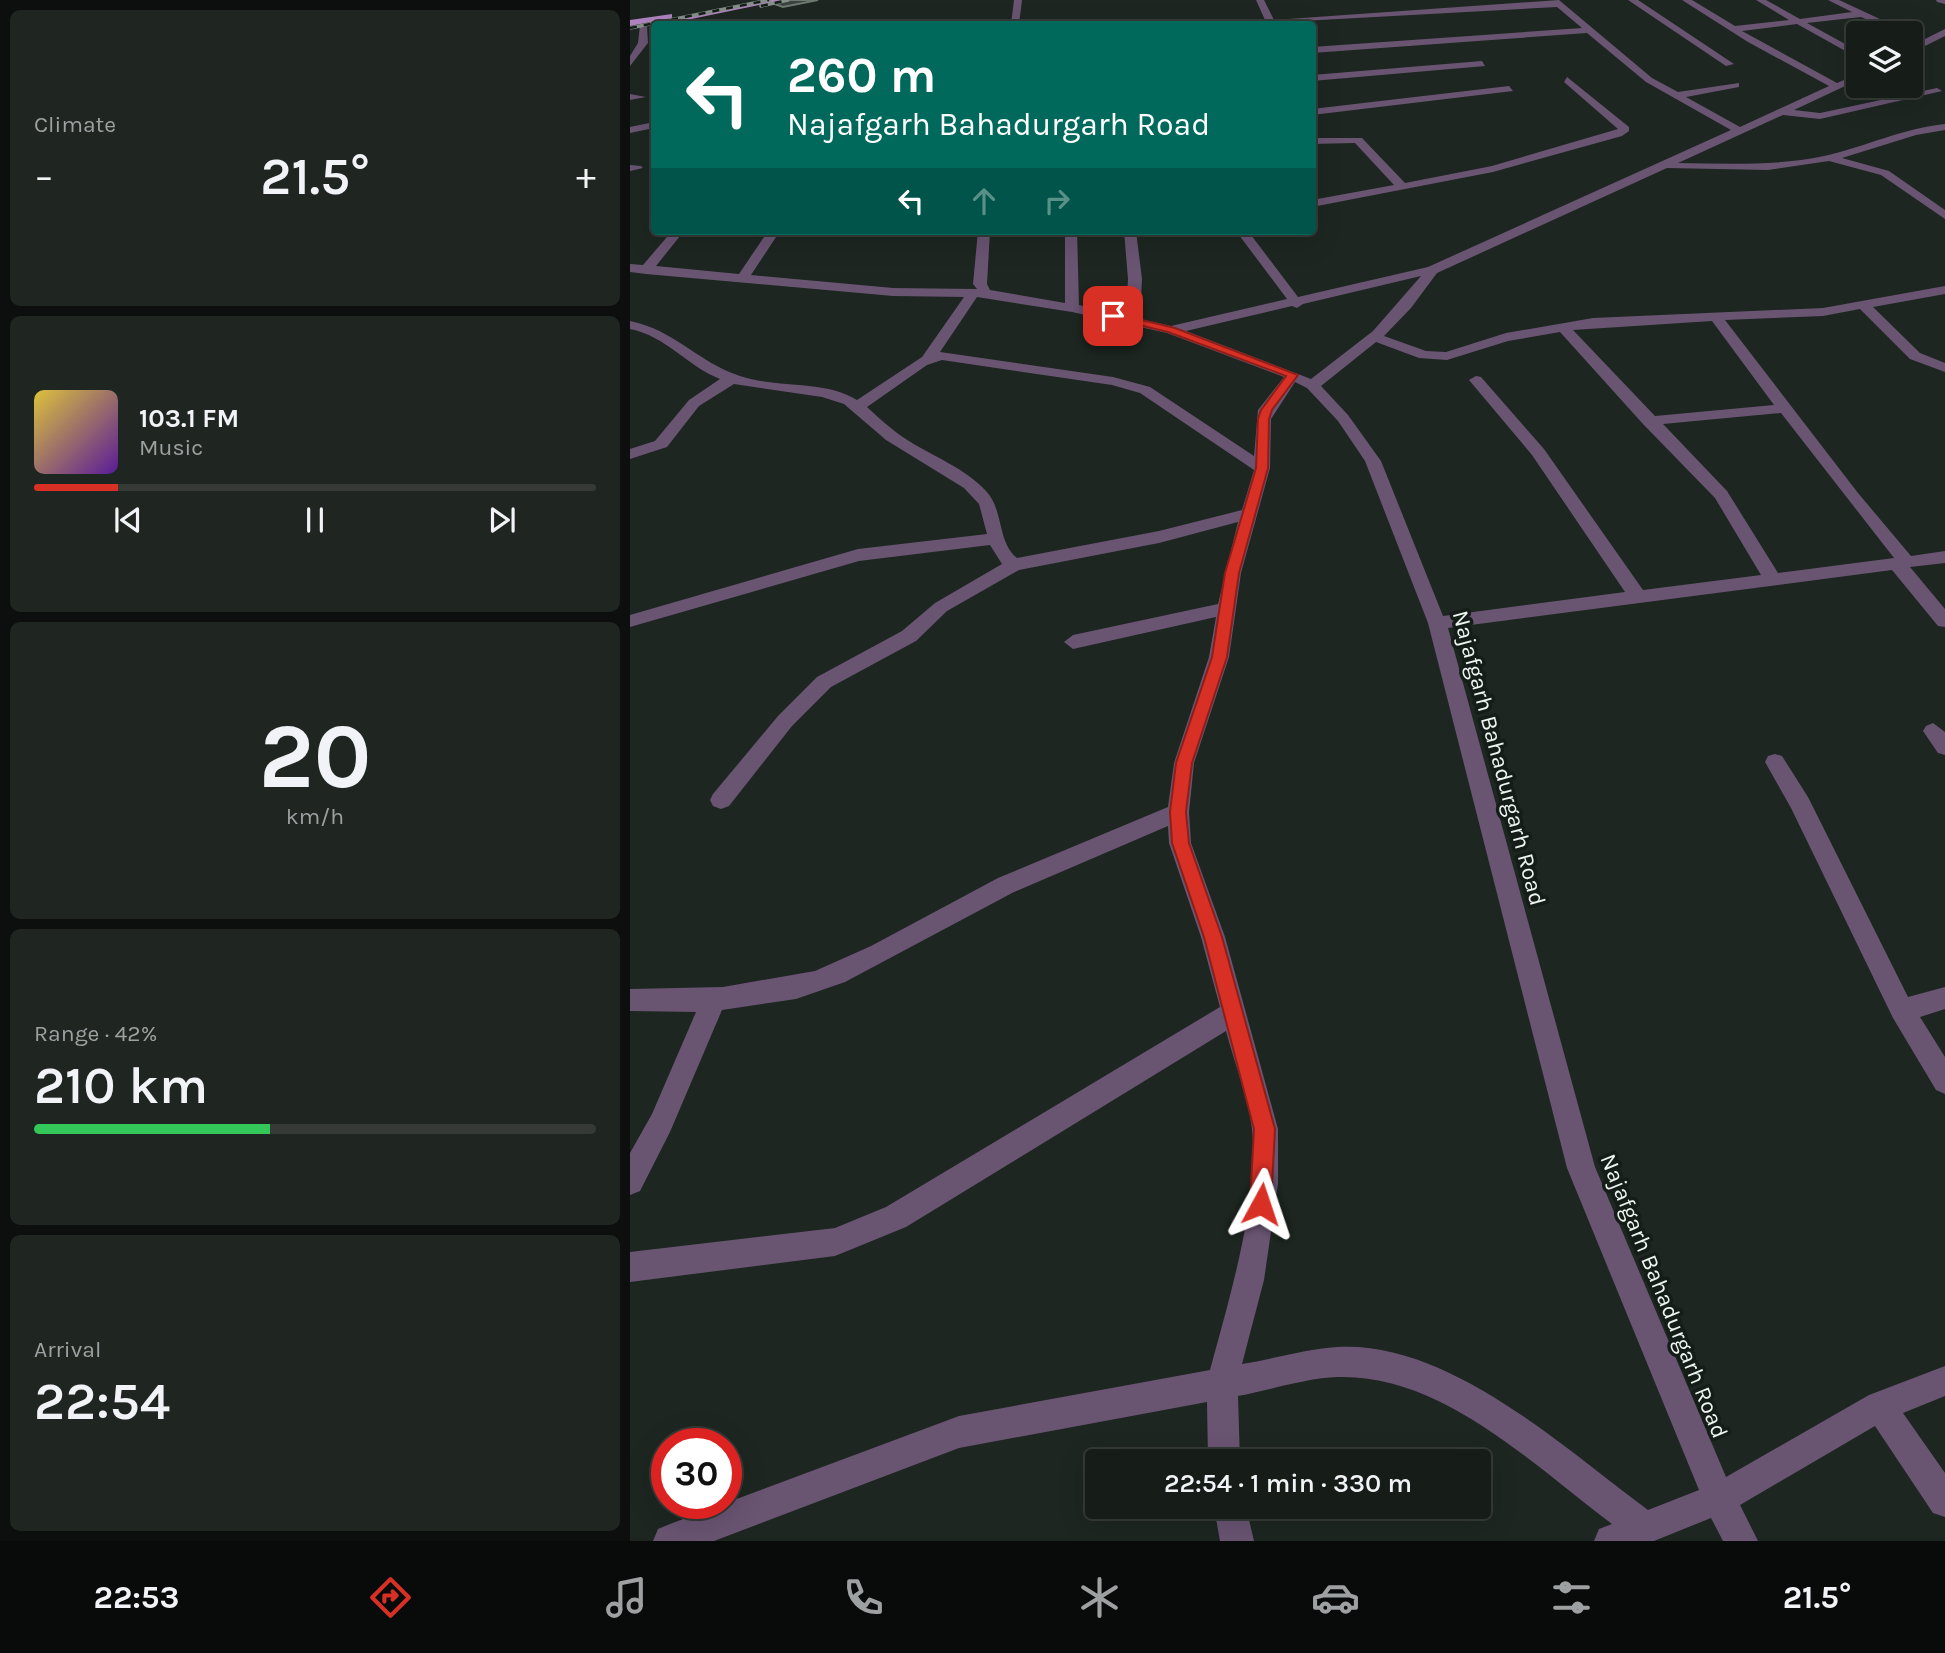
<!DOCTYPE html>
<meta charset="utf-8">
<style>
body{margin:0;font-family:Karla,sans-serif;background:#1f2521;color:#f1f3f6;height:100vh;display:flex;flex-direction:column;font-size:26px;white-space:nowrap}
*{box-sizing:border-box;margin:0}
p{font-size:23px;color:#9ea1a2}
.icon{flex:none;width:38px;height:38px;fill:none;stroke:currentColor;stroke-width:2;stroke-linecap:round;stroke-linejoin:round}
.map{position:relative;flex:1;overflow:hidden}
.sheet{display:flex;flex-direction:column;gap:10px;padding:10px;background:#0c0f0d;width:630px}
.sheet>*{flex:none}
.banner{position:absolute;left:21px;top:21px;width:665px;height:214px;border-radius:7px;box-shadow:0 7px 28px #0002,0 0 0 2px #353a37;background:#00695c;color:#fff;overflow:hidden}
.tools{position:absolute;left:1216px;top:21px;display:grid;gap:14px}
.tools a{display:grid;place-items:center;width:77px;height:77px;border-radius:7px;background:#161c18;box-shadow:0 7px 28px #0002,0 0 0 2px #353a37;font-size:35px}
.speed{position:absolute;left:21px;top:1428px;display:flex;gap:14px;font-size:35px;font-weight:700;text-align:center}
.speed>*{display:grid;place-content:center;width:91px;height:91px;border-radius:50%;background:#161c18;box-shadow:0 7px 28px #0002,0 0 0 2px #353a37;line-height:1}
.speed .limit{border:10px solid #d22;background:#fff;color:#111}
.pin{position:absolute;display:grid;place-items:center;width:60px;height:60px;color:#fff;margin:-30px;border-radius:14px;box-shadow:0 4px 10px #0006}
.me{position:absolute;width:77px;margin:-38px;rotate:5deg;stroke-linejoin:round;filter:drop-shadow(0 0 5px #0008)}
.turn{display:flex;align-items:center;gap:24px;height:147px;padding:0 21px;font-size:32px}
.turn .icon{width:91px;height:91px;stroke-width:2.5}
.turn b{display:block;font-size:49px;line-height:60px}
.lanes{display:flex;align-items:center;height:66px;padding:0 21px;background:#0003;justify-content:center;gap:35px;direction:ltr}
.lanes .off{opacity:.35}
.big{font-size:52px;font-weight:600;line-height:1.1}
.sheet .tile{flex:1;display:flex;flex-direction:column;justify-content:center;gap:10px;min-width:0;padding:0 24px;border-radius:10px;background:#1f2521}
.sheet .dial{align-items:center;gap:0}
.dial b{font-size:91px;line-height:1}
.song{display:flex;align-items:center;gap:21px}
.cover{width:84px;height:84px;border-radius:10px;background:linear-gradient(135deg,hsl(50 70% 55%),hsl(270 70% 35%))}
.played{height:7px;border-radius:4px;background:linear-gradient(90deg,#d93025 15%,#353a37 15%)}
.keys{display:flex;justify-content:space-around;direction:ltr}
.heat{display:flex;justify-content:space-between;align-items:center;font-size:38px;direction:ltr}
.charge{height:10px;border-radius:5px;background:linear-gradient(90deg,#34c759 42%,#353a37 0)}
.trip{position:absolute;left:455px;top:1449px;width:406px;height:70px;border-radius:7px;background:#161c18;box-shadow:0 7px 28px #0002,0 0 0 2px #353a37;font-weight:600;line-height:70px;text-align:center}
.tabs{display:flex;height:112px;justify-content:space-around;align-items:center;background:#090b0a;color:#9ea1a2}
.tabs .icon{width:49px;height:49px}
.tabs .on{color:#d93025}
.tabs b{font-size:32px;color:#f1f3f6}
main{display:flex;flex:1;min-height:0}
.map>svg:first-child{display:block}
</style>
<main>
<section class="sheet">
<div class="tile"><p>Climate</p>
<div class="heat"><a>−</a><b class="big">21.5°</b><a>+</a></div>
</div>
<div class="tile">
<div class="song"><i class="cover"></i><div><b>103.1 FM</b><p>Music</p></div></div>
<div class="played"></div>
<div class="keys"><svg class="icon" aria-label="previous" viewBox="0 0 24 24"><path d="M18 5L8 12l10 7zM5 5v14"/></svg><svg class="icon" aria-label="pause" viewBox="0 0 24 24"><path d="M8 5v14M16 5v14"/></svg><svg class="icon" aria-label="next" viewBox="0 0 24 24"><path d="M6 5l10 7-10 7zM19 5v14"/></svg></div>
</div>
<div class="tile dial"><b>20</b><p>km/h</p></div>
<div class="tile"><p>Range · 42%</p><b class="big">210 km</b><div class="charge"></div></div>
<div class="tile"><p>Arrival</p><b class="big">22:54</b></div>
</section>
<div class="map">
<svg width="1315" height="1541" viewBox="0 0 1315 1541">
<rect width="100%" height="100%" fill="#1d2620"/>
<path fill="#3a443e" stroke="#6d7870" stroke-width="2" d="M 151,0 L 188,0 L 153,7 L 139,2 Z"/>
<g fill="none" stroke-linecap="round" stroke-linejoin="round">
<g fill="#695472" fill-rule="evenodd">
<path d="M 384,0 L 392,0 L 389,24 L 381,24 Z"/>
<path d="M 626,0 L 634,0 L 644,20 L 929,0 L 1022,78 L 1048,92 L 1109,83 L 1109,87 L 1056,97 L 1110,127 L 1199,86 L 1118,42 L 1052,0 L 1062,0 L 1105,26 L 1159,20 L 1126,0 L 1136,0 L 1170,19 L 1222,12 L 1198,0 L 1209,0 L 1280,33 L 1268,33 L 1231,17 L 1177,23 L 1228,51 L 1228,58 L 1167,24 L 1112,31 L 1207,83 L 1228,74 L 1228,80 L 1164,110 L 1190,113 L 1307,88 L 1312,91 L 1190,119 L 1153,115 L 1048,163 C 1097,164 1146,166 1194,156 C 1235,147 1273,128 1315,124 L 1315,130 L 1286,135 L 1212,158 L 1259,171 L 1315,210 L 1315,219 L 1251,175 L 1199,161 L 1138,170 L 1037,168 L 807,273 L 781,308 L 754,336 L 796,351 L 816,352 L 876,333 L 963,318 L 1193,308 L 1315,286 L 1315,294 L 1243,307 L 1290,353 L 1315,363 L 1315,372 L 1280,359 L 1230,309 L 1193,316 L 1095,320 L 1228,493 L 1281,556 L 1315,551 L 1315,563 L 1280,567 L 1315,609 L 1315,627 L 1308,626 L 1262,570 L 818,628 L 965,1167 L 1096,1477 L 1239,1395 L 1315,1366 L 1315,1396 L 1273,1413 L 1315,1473 L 1315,1517 L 1303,1513 L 1245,1426 L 1110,1505 L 1128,1541 L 1093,1541 L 1081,1518 L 1024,1541 L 964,1541 L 969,1529 L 982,1524 C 903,1465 812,1374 708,1377 C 676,1378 640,1390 608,1396 L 610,1461 L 578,1461 L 577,1402 L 329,1448 L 84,1541 L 23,1541 L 28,1529 L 40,1524 L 329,1416 L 580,1370 C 598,1303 630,1198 622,1129 C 618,1096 604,1062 596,1031 L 276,1227 L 205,1256 L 0,1282 L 0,1252 L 205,1228 L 256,1207 L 590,1007 L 571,937 L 539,843 L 538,826 L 384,892 L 215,982 L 166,999 L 92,1010 L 40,1132 L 10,1191 L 0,1195 L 0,1153 L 22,1114 L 66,1012 L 0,1011 L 0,989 L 93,987 L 185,971 L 241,946 L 368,878 L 538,807 L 544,763 L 579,657 L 586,617 L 443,649 L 434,642 L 443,635 L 588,604 L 608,522 L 529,543 L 389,570 L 317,611 L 286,641 L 201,687 L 162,726 L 99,806 L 91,809 L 83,806 L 80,800 L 83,794 L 148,716 L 187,677 L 272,631 L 305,603 L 372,564 L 360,545 L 229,561 L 0,627 L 0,615 L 228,549 L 357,534 L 349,504 L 334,488 L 256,440 L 214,404 L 192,397 L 104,384 L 69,406 L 37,447 L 0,459 L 0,449 L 25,441 L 59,400 L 90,379 C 57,366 36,336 0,329 L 0,321 C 45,330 69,363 110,376 C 148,389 192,379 227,400 L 292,357 L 334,297 L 263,296 L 16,274 L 0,272 L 0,264 L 13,265 L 42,231 L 54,231 L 26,266 L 109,274 L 138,231 L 150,231 L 121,275 L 263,288 L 347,289 L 343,284 L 348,231 L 360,231 L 357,284 L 360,290 L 435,303 L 435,231 L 447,231 L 449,305 L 496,316 L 498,279 L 494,231 L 506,231 L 512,279 L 510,319 L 541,326 L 657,299 L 606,231 L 618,231 L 668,297 L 798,267 L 1101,130 L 1016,82 L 957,33 L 682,53 L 682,47 L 952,28 L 927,7 L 615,24 L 635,20 ZM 791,276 L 743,331 L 681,379 L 556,331 L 662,306 L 667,308 L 673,304 ZM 347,297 L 442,312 L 537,333 L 654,377 L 628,410 L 624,456 L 520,387 L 483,377 L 310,352 ZM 1082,321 L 1144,405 L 1025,416 L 943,330 ZM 930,332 L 1013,424 L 1085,498 L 1131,575 L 1013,590 L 914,449 L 851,377 L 846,376 L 839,380 L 902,455 L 995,592 L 813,616 L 751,461 L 718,415 L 691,386 L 746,342 L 789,358 L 817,360 L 878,341 ZM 312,360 L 482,385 L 510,393 L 624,470 L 612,510 L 529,531 L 387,558 C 367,542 374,510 356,491 C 335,468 304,457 279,441 C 263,431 250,419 237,407 L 297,365 ZM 665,382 L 677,388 L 708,421 L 735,461 L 798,623 L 937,1168 L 1069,1490 L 1018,1510 C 934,1448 818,1340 707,1347 C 676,1349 643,1359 612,1364 L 634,1280 L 648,1184 L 648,1129 L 595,937 L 561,843 L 559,812 L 564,763 L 599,657 L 611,573 L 640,468 L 641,419 ZM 1151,413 L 1264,558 L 1148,573 L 1097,491 L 1033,424 Z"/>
<path d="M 998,0 L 1008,0 L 1104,64 L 1096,66 Z"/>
<path d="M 1306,0 L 1315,0 L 1315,4 L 1307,2 Z"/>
<path d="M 10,25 L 17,27 L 18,43 L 0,66 L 0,56 L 8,43 Z"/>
<path d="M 1315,29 L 1315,36 L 1281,53 L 1281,46 Z"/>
<path d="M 852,61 L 855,66 L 682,81 L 682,75 Z"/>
<path d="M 937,77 L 999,127 L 999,131 L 992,136 L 863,172 L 682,207 L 682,200 L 764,185 L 725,143 L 682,144 L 682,138 L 732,138 L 775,183 L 862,166 L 988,129 L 934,82 Z"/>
<path d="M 879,86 L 883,91 L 682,115 L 682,109 Z"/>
<path d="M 0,94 L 16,97 L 0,100 Z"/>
<path d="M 24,122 L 24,128 L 0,133 L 0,127 Z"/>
<path d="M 0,165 L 11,166 L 13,168 L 0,171 Z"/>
<path d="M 1303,723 L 1315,732 L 1315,755 L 1308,753 L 1293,731 L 1296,726 Z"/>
<path d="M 1145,754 L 1152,756 L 1178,797 L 1278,997 L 1315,987 L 1315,1009 L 1290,1017 L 1315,1057 L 1315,1094 L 1306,1090 L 1263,1018 L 1161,808 L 1135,762 L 1138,756 Z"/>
<path d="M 584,1507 L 616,1507 L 624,1541 L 590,1541 Z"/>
</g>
<g fill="#af82c0" fill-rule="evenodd">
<path d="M 137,0 L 154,0 L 37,24 L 22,24 Z"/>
<path d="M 42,14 L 42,18 L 0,26 L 0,20 Z"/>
</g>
<defs>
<g id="rail">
<path d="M 131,6 L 158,0"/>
<path d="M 0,28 L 139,0"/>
</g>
</defs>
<use href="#rail" stroke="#868e89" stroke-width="3.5"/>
<use href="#rail" stroke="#141d17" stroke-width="2.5" stroke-dasharray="7" stroke-linecap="butt"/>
</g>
<path fill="#d93025" stroke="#8d1f18" stroke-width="2" d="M 483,313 L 545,328 L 668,375 L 642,410 L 639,419 L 638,468 L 609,573 L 597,657 L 562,763 L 556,812 L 559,843 L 592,937 L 645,1129 L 641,1204 L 638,1211 L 631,1214 L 623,1211 L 620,1204 L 624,1129 L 574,937 L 542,843 L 540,812 L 546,763 L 582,657 L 595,573 L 626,468 L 628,419 L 631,410 L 656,376 L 538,332 L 479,318 L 479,314 Z"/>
<g text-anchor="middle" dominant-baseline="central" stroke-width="7" stroke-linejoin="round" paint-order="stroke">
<g font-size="23" fill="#eff5f1" stroke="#141d17">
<text transform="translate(869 758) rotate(75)">Najafgarh Bahadurgarh Road</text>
<text transform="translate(1034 1296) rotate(68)">Najafgarh Bahadurgarh Road</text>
</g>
</g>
</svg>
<div class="tools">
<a><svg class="icon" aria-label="layers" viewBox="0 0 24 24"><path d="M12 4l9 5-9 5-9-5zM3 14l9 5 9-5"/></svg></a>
</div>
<div class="speed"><div class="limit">30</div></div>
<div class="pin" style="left:483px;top:316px;background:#d93025"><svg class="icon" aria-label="arrive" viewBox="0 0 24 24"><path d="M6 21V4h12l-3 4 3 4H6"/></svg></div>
<svg class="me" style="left:631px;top:1204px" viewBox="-20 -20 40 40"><path d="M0-17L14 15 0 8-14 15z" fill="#d93025" stroke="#fff" stroke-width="4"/></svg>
<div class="trip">22:54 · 1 min · 330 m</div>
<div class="banner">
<div class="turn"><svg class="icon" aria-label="left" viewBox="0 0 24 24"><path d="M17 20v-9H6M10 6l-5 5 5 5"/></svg><div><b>260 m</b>Najafgarh Bahadurgarh Road</div></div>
<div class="lanes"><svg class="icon" aria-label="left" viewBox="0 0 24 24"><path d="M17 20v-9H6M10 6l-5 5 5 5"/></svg><svg class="icon off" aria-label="ahead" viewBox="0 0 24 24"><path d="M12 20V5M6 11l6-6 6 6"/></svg><svg class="icon off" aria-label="right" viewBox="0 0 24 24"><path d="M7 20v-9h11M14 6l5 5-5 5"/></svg></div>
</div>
</div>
</main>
<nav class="tabs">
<b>22:53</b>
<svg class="icon on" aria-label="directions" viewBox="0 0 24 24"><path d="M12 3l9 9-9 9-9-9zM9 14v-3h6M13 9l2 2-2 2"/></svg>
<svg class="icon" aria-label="music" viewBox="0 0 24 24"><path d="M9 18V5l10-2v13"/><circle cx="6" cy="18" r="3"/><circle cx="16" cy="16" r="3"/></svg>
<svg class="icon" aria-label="phone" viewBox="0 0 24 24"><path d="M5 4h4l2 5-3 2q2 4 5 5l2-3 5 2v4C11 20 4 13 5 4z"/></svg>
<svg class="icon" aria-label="climate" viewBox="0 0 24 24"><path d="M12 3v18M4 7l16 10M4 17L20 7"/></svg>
<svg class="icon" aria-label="car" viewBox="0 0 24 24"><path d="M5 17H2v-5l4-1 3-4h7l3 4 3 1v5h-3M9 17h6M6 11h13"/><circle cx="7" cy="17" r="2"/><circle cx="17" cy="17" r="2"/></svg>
<svg class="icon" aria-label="filters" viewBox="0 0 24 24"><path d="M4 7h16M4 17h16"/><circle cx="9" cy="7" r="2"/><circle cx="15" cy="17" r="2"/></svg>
<b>21.5°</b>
</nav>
